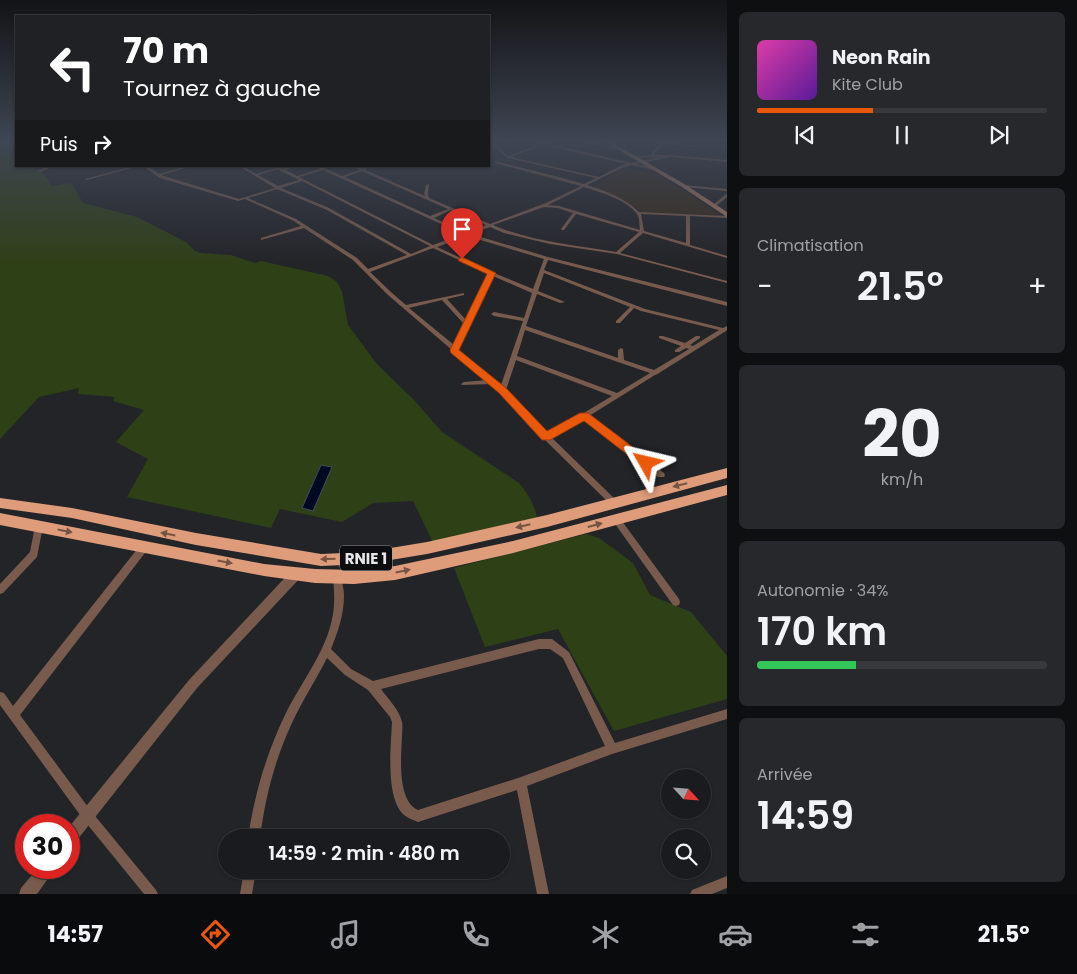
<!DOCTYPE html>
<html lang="fr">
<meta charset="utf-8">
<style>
body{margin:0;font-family:Poppins,sans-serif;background:#27282b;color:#f1f3f6;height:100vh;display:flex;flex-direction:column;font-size:19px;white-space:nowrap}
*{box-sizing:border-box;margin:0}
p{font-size:16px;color:#9fa1a4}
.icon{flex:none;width:28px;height:28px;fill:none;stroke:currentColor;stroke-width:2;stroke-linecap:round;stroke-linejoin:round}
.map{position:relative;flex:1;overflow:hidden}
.side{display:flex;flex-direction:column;gap:12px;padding:12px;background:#0e0f10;width:350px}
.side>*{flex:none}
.top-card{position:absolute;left:15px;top:15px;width:475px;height:152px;border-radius:0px;box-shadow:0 1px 4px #0004,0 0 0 1px #38393c;background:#202124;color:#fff;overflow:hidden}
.needle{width:32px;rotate:116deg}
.buttons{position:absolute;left:661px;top:769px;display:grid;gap:10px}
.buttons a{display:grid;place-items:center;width:50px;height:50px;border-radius:50%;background:#1a1b1e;box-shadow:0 1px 4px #0004,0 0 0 1px #38393c;font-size:25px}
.speed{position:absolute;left:15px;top:814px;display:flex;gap:10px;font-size:25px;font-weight:700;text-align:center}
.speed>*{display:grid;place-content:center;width:65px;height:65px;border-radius:50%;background:#1a1b1e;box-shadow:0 1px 4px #0004,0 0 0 1px #38393c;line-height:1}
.speed .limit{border:8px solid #d22;background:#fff;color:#111}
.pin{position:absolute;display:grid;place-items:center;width:42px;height:42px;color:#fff;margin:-51px -21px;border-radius:50% 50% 50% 0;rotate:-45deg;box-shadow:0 0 5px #0007}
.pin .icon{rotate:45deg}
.me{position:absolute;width:55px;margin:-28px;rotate:307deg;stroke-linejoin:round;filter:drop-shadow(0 0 4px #0008)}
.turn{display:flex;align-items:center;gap:18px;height:105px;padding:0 25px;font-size:22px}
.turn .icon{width:65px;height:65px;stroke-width:2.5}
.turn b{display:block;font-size:35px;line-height:42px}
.then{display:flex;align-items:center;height:48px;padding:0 25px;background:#0003;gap:10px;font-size:19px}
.big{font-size:38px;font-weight:600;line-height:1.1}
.side .widget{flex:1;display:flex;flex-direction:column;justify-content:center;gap:8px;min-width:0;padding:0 18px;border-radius:8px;background:#27282b}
.side .dial{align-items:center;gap:0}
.dial b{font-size:65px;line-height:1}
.song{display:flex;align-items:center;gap:15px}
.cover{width:60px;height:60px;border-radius:8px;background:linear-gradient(135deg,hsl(320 70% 55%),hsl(270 70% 35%))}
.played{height:5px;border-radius:2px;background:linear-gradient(90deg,#ea580c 40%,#38393c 40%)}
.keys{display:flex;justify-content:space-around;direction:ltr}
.heat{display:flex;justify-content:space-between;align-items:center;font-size:28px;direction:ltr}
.charge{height:8px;border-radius:4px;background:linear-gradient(90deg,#34c759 34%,#38393c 0)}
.trip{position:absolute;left:218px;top:829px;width:292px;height:50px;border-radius:25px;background:#1a1b1e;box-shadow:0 1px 4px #0004,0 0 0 1px #38393c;font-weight:600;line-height:50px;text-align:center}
.tab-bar{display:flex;height:80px;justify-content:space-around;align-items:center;background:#0a0b0c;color:#9fa1a4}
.tab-bar .icon{width:35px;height:35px}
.tab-bar .on{color:#ea580c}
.tab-bar b{font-size:22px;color:#f1f3f6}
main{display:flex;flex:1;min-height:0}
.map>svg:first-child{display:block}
</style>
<main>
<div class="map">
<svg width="727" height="894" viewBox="0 0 727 894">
<rect width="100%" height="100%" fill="#232428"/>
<path fill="#342a1a" d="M 622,168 L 657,173 L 720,215 L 642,212 L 622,199 L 593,188 Z"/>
<g fill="#2e4016">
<path d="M 0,140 L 10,140 L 9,155 L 16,160 L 16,166 C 33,166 44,170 52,186 L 71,183 L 83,203 L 137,217 L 186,242 L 195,251 L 201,253 L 231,255 L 255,263 L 261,261 L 328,276 L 337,282 L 342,291 L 348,325 L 377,364 L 414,400 L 442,432 L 519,483 C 530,496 536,507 538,524 L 437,551 L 413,501 L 373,503 L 342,522 L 280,509 L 271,528 L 127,497 L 148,459 L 116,442 L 144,410 L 113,401 L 115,397 L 78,394 L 79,388 L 39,397 L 0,439 Z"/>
<path d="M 586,534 L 599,538 L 633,563 L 650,595 L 691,612 L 727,656 L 727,699 L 614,731 L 558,629 L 485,647 L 454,568 Z"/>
</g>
<path fill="#000921" stroke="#454b5d" d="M 321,465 L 332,467 L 313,511 L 302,508 Z"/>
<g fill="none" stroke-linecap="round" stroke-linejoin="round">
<g fill="#795b4d" fill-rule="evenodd">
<path d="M 489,140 L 491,140 L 508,156 L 540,144 L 526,140 L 532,140 L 632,163 L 660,157 L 630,158 L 631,156 L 652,155 L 652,152 L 661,143 L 640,140 L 663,142 L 666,140 L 666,142 L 702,147 L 700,148 L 664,144 C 661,147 657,149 655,153 L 655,155 L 670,155 L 727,160 L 727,162 L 670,157 L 636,164 L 654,168 L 654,170 L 632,165 L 624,167 L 587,185 C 606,191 625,198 639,212 L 727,216 L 727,218 L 690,216 L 690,245 L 727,256 L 727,258 L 643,233 L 620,253 L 727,281 L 727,283 L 617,254 L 550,244 L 504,233 L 490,227 L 471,234 L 548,257 L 727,302 L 727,306 L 548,260 L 544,270 L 645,309 L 723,328 L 727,326 L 727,330 L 726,331 L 659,373 L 658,374 L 655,375 L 589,416 L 664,473 L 665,475 L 664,477 L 658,477 L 584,419 L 551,437 L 616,500 L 617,502 L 616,504 L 613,505 L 610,504 L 544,439 L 501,391 L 492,384 L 462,385 L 461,384 L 464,382 L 488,380 L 455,352 L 452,352 L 452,350 L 388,295 L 353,260 L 304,228 L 261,240 L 261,238 L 301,226 L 294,221 L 245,199 L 238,201 L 160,178 L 143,166 L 147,166 L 159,174 L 186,166 L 192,166 L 161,175 L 239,199 L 275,188 L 239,166 L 243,166 L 256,174 L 276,168 L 274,166 L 278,166 L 283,169 L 291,166 L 297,166 L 286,170 L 297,176 L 320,169 L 316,166 L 320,166 L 342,176 L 360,170 L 352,166 L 356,166 L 362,169 L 364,166 L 367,166 L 365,170 L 425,196 L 424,194 L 426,185 L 429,184 L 428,194 L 429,198 L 490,224 L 546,203 L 581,186 L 495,163 L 495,161 L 551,175 L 584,184 L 596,178 L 507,158 ZM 543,145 L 627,164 L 622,165 L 599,177 L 511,157 ZM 278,169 L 281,171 L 299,180 L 278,186 L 258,175 ZM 323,170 L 463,234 L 433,245 L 299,177 ZM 362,171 L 448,209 L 430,216 L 345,177 ZM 302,181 L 430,246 L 411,254 L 329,208 L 281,188 ZM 584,187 C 600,192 627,200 637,214 C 640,218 639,225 640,230 L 559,206 L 548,205 ZM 277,189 L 327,210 L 407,255 L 368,269 L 357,258 L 296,219 L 248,198 ZM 544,207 L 558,208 L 573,213 L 561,229 L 562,230 L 564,230 L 576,214 L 639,232 L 616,252 C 575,245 532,242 493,225 ZM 451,210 L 486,225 L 467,233 L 434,218 ZM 641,214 L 686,216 L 686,243 L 644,231 ZM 467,236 L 544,259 L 533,289 L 494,273 L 494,272 L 491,272 L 437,247 ZM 433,248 L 489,274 L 466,320 L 447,299 L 464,295 L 464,293 L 406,305 L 392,293 L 370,272 ZM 544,273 L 630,307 L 616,321 L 616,323 L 620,323 L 634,308 L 641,311 L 719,330 L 693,346 L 690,345 L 700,338 L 700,336 L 696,336 L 685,343 L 663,336 L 659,336 L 659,338 L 681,346 L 675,350 L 675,352 L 679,352 L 686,348 L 689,349 L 654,370 L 624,360 L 623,349 L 621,348 L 618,350 L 618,358 L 526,326 L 537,294 L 560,303 L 565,302 L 538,291 ZM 493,276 L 532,293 L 524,318 L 494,312 L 491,314 L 494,316 L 523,321 L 501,385 L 458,349 ZM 442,300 L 464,324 L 454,345 L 409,308 ZM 525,330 L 650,373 L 617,393 L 517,356 ZM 516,360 L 612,396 L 582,414 L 547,433 L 506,390 Z"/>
<path d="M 575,140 L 582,140 L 620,149 L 618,150 Z"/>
<path d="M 727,140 L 727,142 L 718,140 Z"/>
<path d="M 49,166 L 54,166 L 40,172 L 37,171 Z"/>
<path d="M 133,166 L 139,166 L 87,180 L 85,179 Z"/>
<path d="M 683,185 L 727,189 L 727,191 L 684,187 Z"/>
<path d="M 726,194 L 727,194 L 727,197 L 715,207 L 713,207 L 713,205 Z"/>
<path d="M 616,516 L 619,517 L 679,599 L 680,602 L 679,605 L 676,606 L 673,605 L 613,521 L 612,519 L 613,517 Z"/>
<path d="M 39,523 L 42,524 L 43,526 L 37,557 L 3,593 L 0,594 L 0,584 L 30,552 L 35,526 L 36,524 Z"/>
<path d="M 145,542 L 148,543 L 149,546 L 148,549 L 20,715 L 91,811 L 156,890 L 158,894 L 144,894 L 83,819 L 0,705 L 0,692 L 4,693 L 13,706 L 142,543 Z"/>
<path d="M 337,572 L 340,573 L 341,576 C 342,582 344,589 344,596 C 344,614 338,632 331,649 L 351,669 L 373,681 L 539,639 L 552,639 L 569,652 L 615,743 L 727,709 L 727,719 L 612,754 L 527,786 L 549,894 L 537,894 L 517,790 L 418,822 C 414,820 407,818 404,815 C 385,798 391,745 392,722 L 390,717 L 368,690 L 345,675 L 327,658 C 316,680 302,701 292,723 C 275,759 265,798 260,838 L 248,838 C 254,796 266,755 284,717 C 300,683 327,652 333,614 C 335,601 334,589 333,576 L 334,573 ZM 539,649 L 550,649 L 563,658 L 605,746 L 521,777 L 418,810 C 397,801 401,757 402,737 C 402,732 403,726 402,722 C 399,709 388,699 381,689 Z"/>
<path d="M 244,870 L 256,870 L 252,894 L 240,894 Z"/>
<path d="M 727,876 L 727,888 L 712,894 L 690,894 L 692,890 Z"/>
</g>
<g fill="#795b4d" fill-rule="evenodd">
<path d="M 297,568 L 301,569 L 302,573 L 301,577 L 197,688 L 74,844 L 69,846 L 69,827 L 189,680 L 293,569 Z"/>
<path d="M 38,868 L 55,868 L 52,873 L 37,894 L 19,894 L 21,888 Z"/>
</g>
<path fill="#a97a63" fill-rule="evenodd" d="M 602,140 L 608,140 L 686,185 L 727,212 L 727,217 L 682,187 Z"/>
<g fill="#df9c7a" fill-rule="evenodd">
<path d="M 727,468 L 727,478 L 547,527 L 427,554 L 366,564 L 321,566 L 196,545 L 72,518 L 0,508 L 0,498 L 72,508 L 196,533 L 321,554 L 366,552 L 427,542 L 547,515 Z"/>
<path d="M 727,485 L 727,495 L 513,553 L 395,580 L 354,584 L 315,583 L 264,576 L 0,525 L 0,513 L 264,564 L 315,569 L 354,570 L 395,566 L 513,541 Z"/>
</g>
</g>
<defs><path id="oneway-solid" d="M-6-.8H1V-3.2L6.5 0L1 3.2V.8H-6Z" transform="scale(1.25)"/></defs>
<g fill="#765444">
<use href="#oneway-solid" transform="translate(680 485) rotate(166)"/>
<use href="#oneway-solid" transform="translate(595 525) rotate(-15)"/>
<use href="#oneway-solid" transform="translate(523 526) rotate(167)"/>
<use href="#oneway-solid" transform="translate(65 531) rotate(11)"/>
<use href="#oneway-solid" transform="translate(168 534) rotate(-169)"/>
<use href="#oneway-solid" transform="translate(328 559) rotate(178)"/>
<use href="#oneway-solid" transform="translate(225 562) rotate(11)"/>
<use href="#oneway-solid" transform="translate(403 571) rotate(-12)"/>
</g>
<linearGradient id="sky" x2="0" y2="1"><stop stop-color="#131416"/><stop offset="0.53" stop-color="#3f4553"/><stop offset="1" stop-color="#3f4553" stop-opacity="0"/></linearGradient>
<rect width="727" height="266" fill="url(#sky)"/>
<path fill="#ea580c" stroke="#983908" d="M 462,257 L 496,273 L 459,350 L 506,388 L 547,431 L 580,413 L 588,413 L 650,460 L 650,466 L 642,466 L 584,421 L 550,440 L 542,440 L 499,393 L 451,353 L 450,350 L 487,274 L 459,261 L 458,259 Z"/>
<g text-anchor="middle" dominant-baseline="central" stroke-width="5" stroke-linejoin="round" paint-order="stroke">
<rect fill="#0d0d0f" stroke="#a5a5a8" stroke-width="1" x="340" y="545.5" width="52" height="25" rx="4"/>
<g font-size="15" font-weight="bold" fill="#e6e6e9">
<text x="366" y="558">RNIE 1</text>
</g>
</g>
</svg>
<div class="buttons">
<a><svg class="needle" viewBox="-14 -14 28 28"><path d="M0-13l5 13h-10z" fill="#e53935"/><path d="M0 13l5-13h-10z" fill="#9fa1a4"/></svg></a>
<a><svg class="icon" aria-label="search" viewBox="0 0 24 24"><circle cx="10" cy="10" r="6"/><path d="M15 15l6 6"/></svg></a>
</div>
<div class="speed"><div class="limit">30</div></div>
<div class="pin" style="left:462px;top:259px;background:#d93025"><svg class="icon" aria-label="arrive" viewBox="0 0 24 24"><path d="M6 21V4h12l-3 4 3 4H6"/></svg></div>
<svg class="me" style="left:646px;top:463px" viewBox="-20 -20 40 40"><path d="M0-17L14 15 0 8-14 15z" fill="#ea580c" stroke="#fff" stroke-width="4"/></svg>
<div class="trip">14:59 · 2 min · 480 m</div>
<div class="top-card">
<div class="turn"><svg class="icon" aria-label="left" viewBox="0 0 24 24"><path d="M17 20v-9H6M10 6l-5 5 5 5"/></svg><div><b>70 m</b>Tournez à gauche</div></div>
<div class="then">Puis<svg class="icon" aria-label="right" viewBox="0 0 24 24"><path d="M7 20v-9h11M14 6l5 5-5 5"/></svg></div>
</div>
</div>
<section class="side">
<div class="widget">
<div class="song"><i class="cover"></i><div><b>Neon Rain</b><p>Kite Club</p></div></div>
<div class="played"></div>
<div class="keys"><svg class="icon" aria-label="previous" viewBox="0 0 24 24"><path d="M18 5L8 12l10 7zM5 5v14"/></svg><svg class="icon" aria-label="pause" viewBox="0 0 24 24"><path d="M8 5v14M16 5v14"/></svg><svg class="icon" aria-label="next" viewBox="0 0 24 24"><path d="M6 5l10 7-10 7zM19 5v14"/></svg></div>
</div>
<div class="widget"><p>Climatisation</p>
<div class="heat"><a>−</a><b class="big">21.5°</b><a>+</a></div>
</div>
<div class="widget dial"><b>20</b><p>km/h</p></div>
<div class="widget"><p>Autonomie · 34%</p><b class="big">170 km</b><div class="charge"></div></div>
<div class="widget"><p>Arrivée</p><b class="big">14:59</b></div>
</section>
</main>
<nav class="tab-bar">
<b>14:57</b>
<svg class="icon on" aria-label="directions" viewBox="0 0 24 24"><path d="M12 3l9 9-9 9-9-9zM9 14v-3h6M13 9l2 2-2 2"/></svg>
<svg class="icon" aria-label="music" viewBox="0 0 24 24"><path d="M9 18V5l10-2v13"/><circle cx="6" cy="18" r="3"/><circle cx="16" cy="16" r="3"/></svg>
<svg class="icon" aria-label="phone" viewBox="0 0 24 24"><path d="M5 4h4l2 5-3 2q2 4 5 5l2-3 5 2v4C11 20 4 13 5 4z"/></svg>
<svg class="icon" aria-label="climate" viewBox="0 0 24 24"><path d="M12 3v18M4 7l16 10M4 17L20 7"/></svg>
<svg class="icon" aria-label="car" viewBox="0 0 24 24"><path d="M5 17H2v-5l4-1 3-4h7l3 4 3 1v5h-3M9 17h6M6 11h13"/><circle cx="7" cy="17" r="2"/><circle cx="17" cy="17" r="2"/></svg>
<svg class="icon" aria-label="filters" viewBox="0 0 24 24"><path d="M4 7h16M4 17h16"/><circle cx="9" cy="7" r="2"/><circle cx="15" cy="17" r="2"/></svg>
<b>21.5°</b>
</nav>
